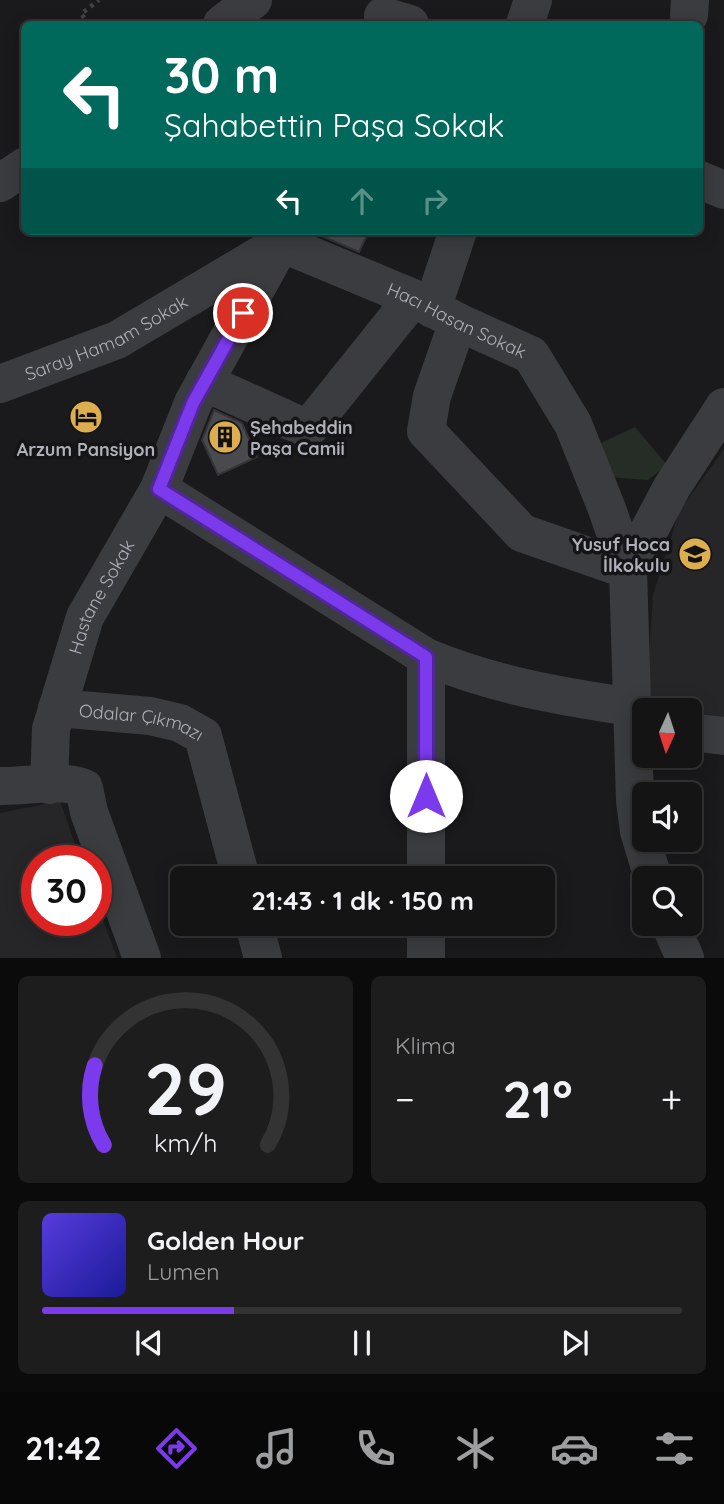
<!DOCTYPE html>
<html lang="tr">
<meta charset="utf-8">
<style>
body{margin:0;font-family:Quicksand,sans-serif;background:#1d1d1e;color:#f1f3f6;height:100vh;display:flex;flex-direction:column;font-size:26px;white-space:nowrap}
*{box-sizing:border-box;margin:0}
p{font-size:23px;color:#9d9ea0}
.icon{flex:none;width:38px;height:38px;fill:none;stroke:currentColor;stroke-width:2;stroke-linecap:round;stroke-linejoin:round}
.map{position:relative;height:958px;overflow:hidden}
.drawer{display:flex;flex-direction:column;gap:18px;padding:18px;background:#0b0b0c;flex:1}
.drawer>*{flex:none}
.banner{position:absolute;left:21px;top:21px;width:682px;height:214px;border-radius:10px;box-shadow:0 4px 18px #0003,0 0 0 2px #333334;background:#00695c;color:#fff;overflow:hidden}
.needle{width:46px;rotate:183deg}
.fabs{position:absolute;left:632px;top:698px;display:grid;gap:14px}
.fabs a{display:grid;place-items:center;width:70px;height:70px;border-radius:10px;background:#141415;box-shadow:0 4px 18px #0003,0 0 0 2px #333334;font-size:35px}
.speed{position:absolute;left:21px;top:845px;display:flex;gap:14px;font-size:35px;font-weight:700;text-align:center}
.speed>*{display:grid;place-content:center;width:91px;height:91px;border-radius:50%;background:#141415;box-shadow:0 4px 18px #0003,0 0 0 2px #333334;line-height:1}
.speed .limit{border:10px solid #d22;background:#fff;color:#111}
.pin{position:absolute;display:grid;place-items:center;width:60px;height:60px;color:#fff;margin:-30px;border:4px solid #fff;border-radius:50%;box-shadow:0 2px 7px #0007}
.me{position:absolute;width:77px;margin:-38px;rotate:0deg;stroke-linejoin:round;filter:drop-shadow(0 0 5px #0008)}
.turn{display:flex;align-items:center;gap:24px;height:147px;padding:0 28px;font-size:32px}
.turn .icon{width:91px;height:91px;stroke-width:2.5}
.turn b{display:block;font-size:49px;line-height:60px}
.lanes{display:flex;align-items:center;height:66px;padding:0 28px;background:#0003;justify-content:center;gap:35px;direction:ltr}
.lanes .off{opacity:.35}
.big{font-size:52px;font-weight:800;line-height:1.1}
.drawer .tile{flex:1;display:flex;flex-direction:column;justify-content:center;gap:10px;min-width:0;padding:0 24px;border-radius:10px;background:#1d1d1e}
.drawer .dial{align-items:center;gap:0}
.dial svg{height:182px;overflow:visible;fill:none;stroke:#333334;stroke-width:7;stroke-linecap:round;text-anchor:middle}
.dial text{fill:#f1f3f6;stroke:none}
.song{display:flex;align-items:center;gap:21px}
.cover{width:84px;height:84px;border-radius:10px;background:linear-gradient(135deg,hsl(250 70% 55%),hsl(240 70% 35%))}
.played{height:7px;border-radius:4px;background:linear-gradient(90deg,#7c3aed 30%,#333334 30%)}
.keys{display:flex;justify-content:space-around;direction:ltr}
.heat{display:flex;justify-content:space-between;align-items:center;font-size:38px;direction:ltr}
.drawer .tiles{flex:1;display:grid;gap:18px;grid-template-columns:1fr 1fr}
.tile:last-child{grid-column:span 2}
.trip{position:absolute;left:170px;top:866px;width:385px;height:70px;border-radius:10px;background:#141415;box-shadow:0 4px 18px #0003,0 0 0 2px #333334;font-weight:800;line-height:70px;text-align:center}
.tabs{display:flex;height:112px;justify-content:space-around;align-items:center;background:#080808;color:#9d9ea0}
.tabs .icon{width:49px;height:49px}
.tabs .on{color:#7c3aed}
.tabs b{font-size:32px;color:#f1f3f6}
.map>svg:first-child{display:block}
</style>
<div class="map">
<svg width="724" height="958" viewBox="0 0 724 958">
<rect width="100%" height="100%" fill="#1a1a1c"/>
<g fill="#262628">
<path d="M 724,449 L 724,717 L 646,705 L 653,595 L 679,512 Z"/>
<path d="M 60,801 L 81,861 L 37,861 L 37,920 L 96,920 L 96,901 L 117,958 L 0,958 L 0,813 Z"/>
</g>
<path fill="#262d27" d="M 635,427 L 667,465 L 648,480 L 607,477 L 586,450 Z"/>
<g fill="#494a4d" stroke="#343437" stroke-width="2">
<path d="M 310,231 L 369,231 L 359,252 Z"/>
<path d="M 214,410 L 242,423 L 257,457 L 218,475 L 202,440 Z"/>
</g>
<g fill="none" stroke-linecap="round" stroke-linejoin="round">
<path stroke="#414347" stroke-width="4.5" stroke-dasharray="3.5 5" stroke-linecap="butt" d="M 90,24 L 81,14 L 99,0"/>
<g stroke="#3b3c40" stroke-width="38">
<path d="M 689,15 L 690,0"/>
<path d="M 383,16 L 410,24"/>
<path d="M 222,24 L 253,0"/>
<path d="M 525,24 L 533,0"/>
<path d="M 700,180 L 724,190"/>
<path d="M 0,183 L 24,167"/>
<path id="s1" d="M 281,243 L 413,298 L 458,322 L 531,355 L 573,424 L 607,509 L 628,570"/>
<path d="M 432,309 L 458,231"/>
<path d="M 458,322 L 432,396 L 426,431 L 522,533 L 628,570"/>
<path d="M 204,382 L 308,429 L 413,298"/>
<path id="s2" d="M 0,384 L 117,340 L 279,244"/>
<path d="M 159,489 L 426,657 C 494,685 558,696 631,707"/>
<path id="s3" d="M 57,708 L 150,716 L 180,723 L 203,736 L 241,878"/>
<path d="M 690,732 L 724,736"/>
<path id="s4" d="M 49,785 L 51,729 L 85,617 L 159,489 L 193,403 L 288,231"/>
<path d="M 0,786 C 27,787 59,778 84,788 L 89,812 L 142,958"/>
<path d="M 426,878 L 426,657"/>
<path d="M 653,878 L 639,831 L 635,801 L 628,570 L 672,487 L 724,407"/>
<path d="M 254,924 L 263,958"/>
<path d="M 670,924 L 685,958"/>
<path d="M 426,958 L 426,924"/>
</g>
</g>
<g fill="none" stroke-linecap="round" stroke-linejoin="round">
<defs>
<path id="route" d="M 243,313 L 193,403 L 159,489 L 426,657 L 426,796"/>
</defs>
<use href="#route" stroke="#51269a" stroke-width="18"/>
<use href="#route" stroke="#7c3aed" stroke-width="12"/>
</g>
<defs>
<symbol id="hotel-disc" viewBox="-11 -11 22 22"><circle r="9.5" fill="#ddae50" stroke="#151517"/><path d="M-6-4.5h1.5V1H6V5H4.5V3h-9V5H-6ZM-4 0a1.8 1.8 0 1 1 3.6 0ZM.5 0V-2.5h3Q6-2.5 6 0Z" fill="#111"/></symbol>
<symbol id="building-disc" viewBox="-11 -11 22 22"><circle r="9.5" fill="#ddae50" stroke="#151517"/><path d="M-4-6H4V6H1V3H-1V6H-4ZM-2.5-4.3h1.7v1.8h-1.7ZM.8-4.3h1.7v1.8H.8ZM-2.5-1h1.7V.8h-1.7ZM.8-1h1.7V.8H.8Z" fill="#111"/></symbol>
<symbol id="school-disc" viewBox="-11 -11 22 22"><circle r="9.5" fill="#ddae50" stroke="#151517"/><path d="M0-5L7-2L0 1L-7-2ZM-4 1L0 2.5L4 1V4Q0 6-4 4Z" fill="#111"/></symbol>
</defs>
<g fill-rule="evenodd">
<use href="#hotel-disc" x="67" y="398" width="38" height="38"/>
<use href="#building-disc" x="206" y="418" width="38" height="38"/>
<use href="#school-disc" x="676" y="535" width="38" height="38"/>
</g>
<g text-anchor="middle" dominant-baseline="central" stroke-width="7" stroke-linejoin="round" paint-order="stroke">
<g font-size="18" fill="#aeb1b9" stroke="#151517">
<text stroke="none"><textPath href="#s1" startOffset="192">Hacı Hasan Sokak</textPath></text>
<text stroke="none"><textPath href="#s2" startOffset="116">Saray Hamam Sokak</textPath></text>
<text stroke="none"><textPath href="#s4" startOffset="198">Hastane Sokak</textPath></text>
<text stroke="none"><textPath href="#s3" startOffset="86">Odalar Çıkmazı</textPath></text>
</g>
<g font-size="18" font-weight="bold" fill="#aeb1b9" stroke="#151517" text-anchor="start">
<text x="250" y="427">Şehabeddin<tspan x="250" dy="21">Paşa Camii</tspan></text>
<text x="86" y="449" text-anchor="middle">Arzum Pansiyon</text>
<text x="670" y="544" text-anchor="end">Yusuf Hoca<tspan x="670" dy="21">İlkokulu</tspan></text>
</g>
</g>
</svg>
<div class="fabs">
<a><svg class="needle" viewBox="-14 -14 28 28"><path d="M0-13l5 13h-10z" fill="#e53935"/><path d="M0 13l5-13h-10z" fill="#9d9ea0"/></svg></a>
<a><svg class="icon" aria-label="sound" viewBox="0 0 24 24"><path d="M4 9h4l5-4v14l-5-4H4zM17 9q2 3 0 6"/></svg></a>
<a><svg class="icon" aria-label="search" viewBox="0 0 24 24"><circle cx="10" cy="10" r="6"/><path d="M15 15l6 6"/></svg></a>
</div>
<div class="speed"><div class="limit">30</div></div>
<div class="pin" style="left:243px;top:313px;background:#d93025"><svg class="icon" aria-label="arrive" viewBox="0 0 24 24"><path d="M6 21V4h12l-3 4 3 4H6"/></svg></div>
<svg class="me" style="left:426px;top:796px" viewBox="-20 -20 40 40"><circle r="19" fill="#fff"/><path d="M0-13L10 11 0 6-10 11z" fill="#7c3aed"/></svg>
<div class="trip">21:43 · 1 dk · 150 m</div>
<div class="banner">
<div class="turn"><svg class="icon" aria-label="left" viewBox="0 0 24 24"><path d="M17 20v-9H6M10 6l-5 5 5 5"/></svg><div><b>30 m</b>Şahabettin Paşa Sokak</div></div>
<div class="lanes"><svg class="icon" aria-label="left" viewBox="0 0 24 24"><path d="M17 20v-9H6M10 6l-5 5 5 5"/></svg><svg class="icon off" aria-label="ahead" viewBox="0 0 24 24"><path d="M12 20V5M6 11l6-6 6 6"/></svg><svg class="icon off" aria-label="right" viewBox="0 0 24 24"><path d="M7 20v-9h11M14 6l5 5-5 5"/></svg></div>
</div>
</div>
<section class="drawer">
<div class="tiles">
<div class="tile dial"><svg viewBox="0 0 100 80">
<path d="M14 69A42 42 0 1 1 86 69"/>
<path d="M14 69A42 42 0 0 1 10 34" stroke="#7c3aed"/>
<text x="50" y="56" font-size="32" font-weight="700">29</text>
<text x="50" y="72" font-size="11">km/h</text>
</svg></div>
<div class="tile"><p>Klima</p>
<div class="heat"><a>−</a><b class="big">21°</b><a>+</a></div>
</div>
<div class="tile">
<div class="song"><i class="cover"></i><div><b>Golden Hour</b><p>Lumen</p></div></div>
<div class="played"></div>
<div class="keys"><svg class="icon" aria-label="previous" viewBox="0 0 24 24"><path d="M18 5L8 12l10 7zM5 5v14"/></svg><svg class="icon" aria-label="pause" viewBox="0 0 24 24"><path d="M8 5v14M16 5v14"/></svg><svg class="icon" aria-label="next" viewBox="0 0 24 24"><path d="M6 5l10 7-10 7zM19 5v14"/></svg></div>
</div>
</div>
</section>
<nav class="tabs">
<b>21:42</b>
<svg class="icon on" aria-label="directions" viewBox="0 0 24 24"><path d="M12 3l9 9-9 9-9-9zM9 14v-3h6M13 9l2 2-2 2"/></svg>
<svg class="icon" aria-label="music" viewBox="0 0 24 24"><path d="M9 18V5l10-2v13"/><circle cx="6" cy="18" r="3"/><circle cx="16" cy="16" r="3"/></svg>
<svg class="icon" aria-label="phone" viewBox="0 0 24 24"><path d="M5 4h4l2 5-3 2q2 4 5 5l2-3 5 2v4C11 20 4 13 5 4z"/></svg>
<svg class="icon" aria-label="climate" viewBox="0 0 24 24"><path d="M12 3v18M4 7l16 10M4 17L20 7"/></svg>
<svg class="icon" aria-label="car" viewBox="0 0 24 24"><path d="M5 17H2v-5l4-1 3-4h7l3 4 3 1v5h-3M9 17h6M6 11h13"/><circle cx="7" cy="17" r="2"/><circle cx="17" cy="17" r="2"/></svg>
<svg class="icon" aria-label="filters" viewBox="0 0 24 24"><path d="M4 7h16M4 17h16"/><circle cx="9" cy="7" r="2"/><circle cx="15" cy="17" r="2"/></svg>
</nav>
